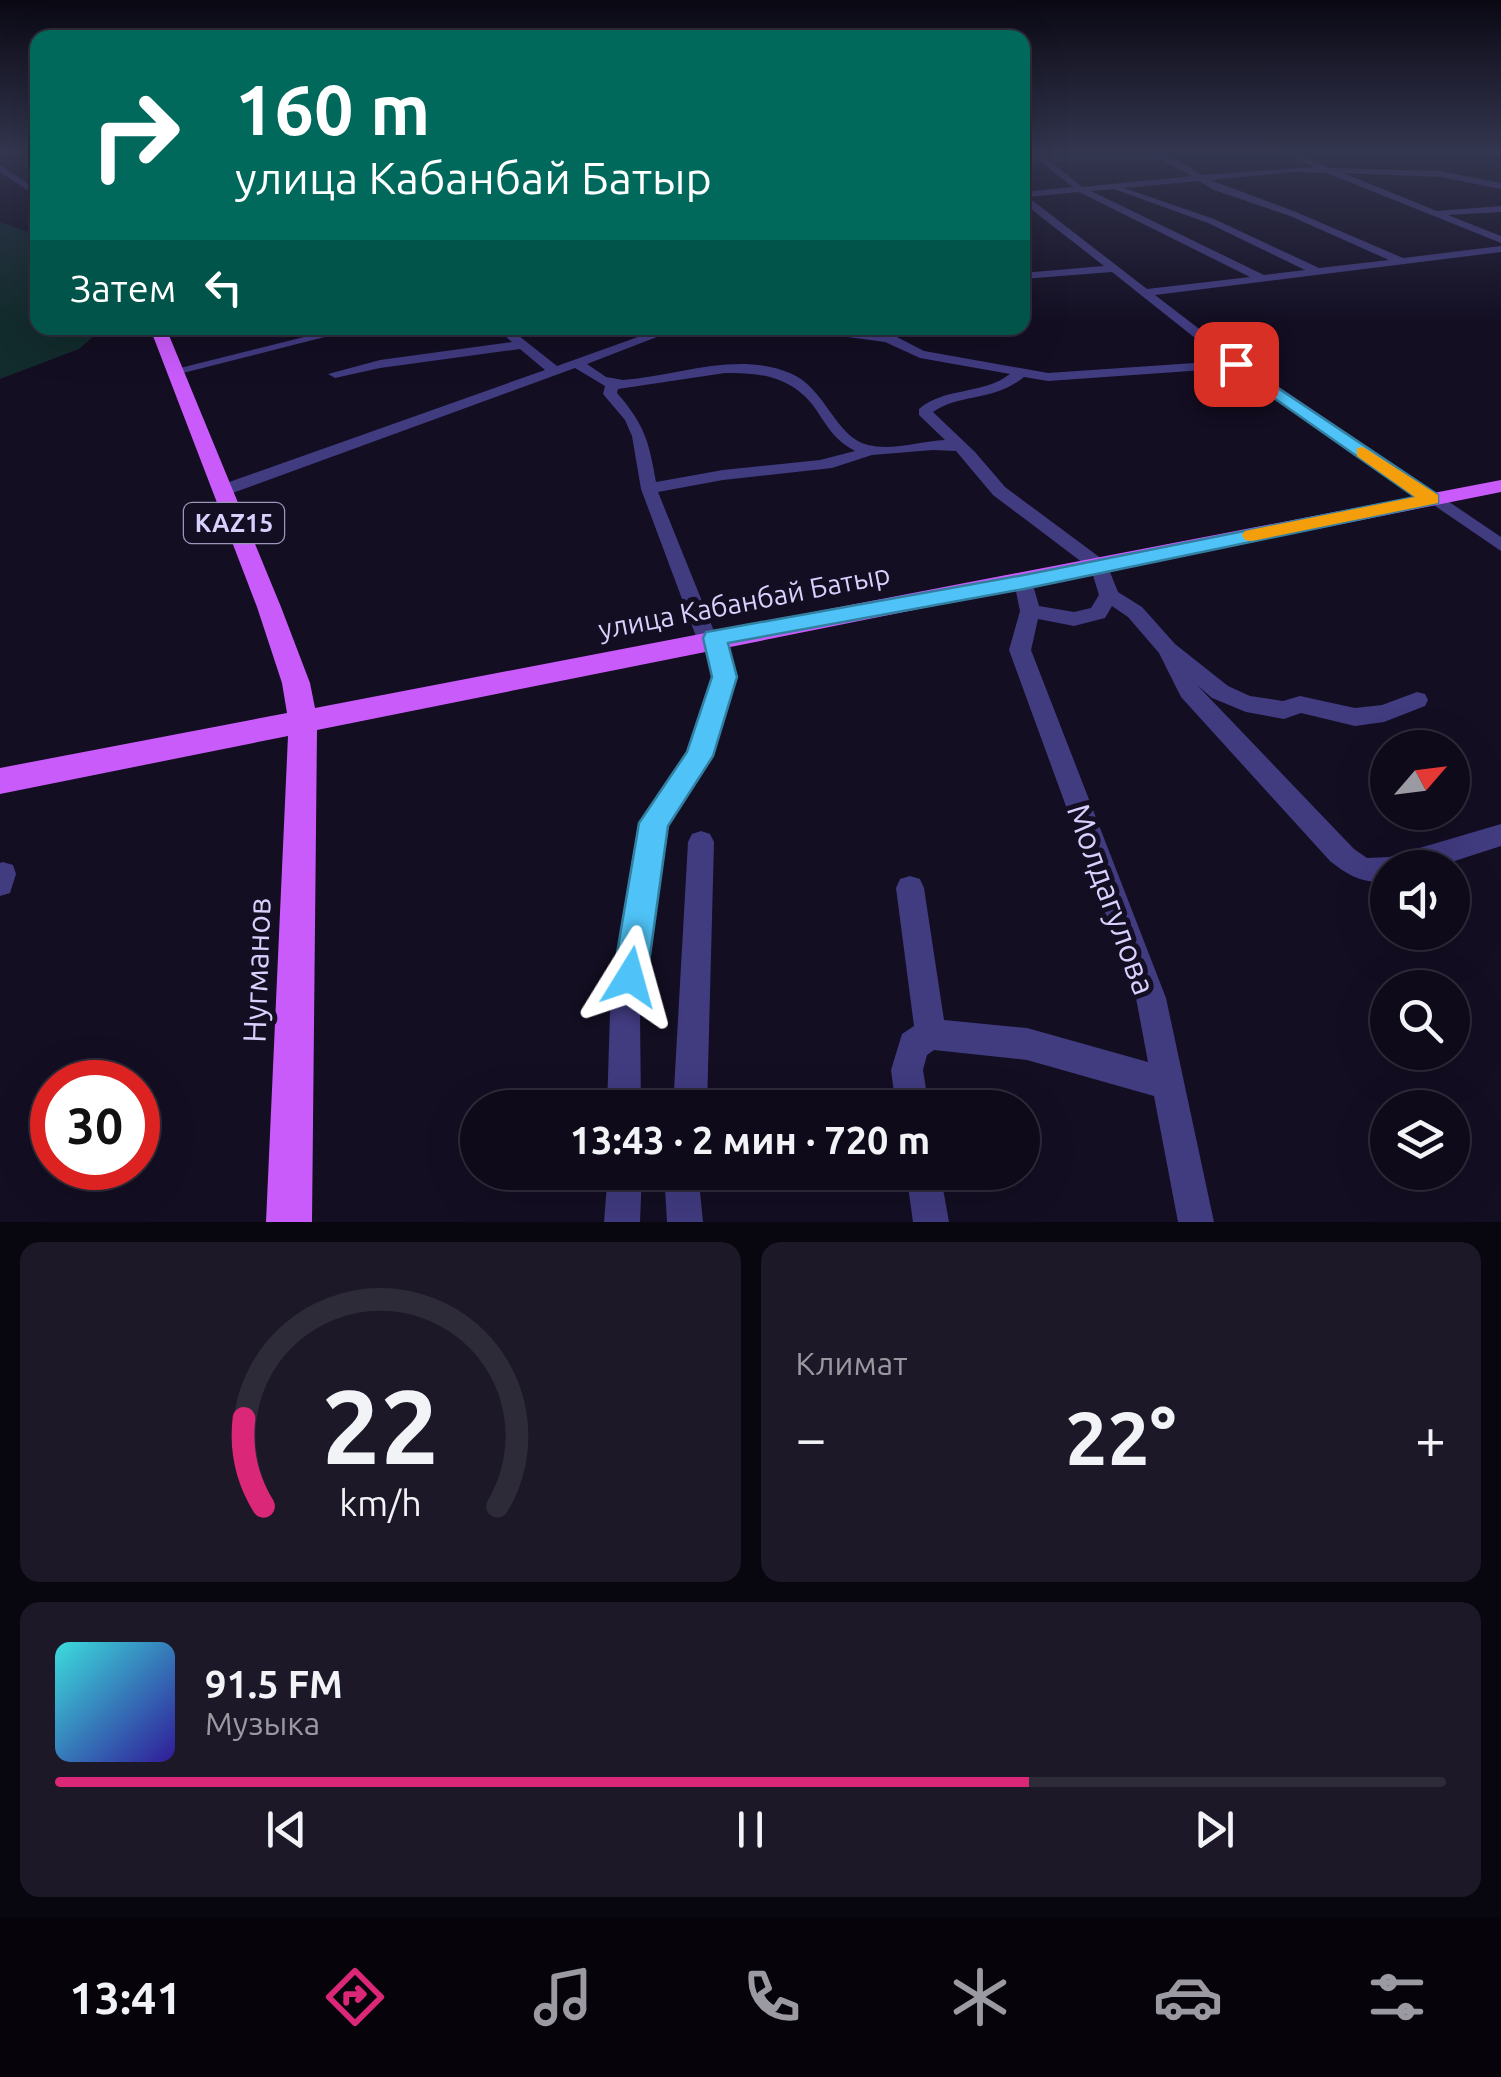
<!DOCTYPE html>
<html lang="ru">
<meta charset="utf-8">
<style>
body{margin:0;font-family:Ubuntu,sans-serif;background:#1c1827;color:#f1f3f6;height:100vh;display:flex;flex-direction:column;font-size:38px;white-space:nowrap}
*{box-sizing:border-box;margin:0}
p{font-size:32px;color:#9b9aa2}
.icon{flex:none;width:55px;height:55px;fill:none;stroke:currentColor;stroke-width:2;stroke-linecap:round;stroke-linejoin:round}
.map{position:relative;height:1222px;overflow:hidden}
.panel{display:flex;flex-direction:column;gap:20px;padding:20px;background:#08060e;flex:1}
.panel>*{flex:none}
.top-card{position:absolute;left:30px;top:30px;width:1000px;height:305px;border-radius:20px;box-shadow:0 10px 40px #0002,0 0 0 2px #2e2b39;background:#00695c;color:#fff;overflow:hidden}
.needle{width:65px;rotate:62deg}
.buttons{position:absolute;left:1370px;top:730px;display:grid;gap:20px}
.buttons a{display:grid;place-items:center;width:100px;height:100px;border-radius:50%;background:#0e0a1a;box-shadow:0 10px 40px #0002,0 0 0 2px #2e2b39;font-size:50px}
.speed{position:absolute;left:30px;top:1060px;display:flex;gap:20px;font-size:50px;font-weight:700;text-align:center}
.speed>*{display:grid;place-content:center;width:130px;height:130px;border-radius:50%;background:#0e0a1a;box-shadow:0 10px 40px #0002,0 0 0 2px #2e2b39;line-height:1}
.speed .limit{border:15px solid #d22;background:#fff;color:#111}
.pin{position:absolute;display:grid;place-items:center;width:85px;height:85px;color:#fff;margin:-42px;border-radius:20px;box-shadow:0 5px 15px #0006}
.me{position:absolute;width:110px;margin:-55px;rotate:8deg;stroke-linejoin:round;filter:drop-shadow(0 0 8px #0008)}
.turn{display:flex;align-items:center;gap:35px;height:210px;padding:0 40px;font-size:45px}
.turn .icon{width:130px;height:130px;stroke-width:2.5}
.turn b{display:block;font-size:70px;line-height:85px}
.then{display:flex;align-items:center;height:95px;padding:0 40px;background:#0003;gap:20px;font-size:38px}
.big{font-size:75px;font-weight:700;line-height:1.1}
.panel .widget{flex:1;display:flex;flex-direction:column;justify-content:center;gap:15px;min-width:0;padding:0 35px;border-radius:20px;background:#1c1827}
.panel .dial{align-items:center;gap:0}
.dial svg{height:260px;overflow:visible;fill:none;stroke:#2e2b39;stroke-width:7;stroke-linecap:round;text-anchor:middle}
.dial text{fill:#f1f3f6;stroke:none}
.song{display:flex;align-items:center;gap:30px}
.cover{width:120px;height:120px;border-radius:15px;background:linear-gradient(135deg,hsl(180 70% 55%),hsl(250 70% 35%))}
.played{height:10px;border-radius:5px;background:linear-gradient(90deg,#db2777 70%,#2e2b39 70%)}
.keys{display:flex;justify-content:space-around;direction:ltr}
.heat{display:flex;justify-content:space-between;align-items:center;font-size:55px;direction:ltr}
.panel .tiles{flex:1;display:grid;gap:20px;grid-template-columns:1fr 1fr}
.widget:last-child{grid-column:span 2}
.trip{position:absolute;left:460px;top:1090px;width:580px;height:100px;border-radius:50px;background:#0e0a1a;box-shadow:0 10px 40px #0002,0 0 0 2px #2e2b39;font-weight:700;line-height:100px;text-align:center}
.dock{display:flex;height:160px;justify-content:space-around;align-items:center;background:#06040a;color:#9b9aa2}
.dock .icon{width:70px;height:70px}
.dock .selected{color:#db2777}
.dock b{font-size:45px;color:#f1f3f6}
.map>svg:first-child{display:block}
</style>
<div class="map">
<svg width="1501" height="1222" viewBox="0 0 1501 1222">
<rect width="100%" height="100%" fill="#130e22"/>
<path fill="#122b2c" d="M 0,222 L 37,235 L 38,328 L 103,328 L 79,349 L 0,379 Z"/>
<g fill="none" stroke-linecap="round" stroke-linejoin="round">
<g fill="#413b80" fill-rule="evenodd">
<path d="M 1144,153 L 1155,153 L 1178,160 L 1202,175 L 1314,167 L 1282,153 L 1292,153 L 1330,168 L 1440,171 L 1501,183 L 1501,189 L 1440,177 L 1343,173 L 1437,211 L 1501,206 L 1501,212 L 1448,215 L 1501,236 L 1501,243 L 1327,173 L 1294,172 L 1210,180 L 1296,212 L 1403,258 L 1501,246 L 1501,252 L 1155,295 L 1241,361 L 1501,537 L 1501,551 L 1233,368 L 1048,381 L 1024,377 C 993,402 960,393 933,412 L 975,452 L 1005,487 L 1106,562 L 1118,592 L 1142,607 L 1175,644 L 1228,686 L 1250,696 L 1283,701 L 1300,696 L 1355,708 L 1382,705 L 1417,692 L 1425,694 L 1428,700 L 1425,706 L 1384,722 L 1355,726 L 1301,713 L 1284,719 L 1246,712 L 1212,698 L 1197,685 L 1354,849 L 1367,858 L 1389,857 L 1501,824 L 1501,846 L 1433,868 L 1388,868 L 1388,881 C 1365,885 1347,875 1330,861 L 1181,697 L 1159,653 L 1128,617 L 1112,606 L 1105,618 L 1074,626 L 1038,619 L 1031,650 L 1166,998 L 1214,1222 L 1178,1222 L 1154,1096 L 1027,1060 L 934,1050 L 927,1055 L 923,1070 L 929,1108 L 896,1108 L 891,1070 L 902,1034 L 914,1026 L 896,888 L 900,879 L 910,876 L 920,879 L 924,888 L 944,1020 L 1027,1028 L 1148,1062 L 1136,998 L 1009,650 L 1020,611 L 1014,582 L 1017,578 L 1031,578 L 1039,606 L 1074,612 L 1091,608 L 1099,595 L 1091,569 L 993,495 L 956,451 L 933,450 L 872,455 L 832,468 L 723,480 L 658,492 L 714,631 L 722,633 L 725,638 L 736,677 L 711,756 L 665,826 L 640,1013 L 641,1108 L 607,1108 L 610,1013 L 640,823 L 688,753 L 714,677 L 707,646 L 697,639 L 641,489 L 632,436 L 625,420 L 603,394 L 605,386 L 575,368 L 227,495 L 215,495 L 213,491 L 215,487 L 545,370 L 520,349 L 380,368 L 335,378 L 328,374 L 380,360 L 512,342 L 496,328 L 509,328 L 557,366 L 663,328 L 680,328 L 587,364 L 606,377 L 623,380 C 678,376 736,351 790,373 C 826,388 835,437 868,445 C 892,451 921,441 945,440 L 919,415 L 919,409 C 944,387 983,395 1010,374 L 920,358 L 885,342 L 848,337 L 840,328 L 893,335 L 924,351 L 1048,373 L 1224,361 L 1112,272 L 1022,279 L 1022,273 L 1104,266 L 1022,202 L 1022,192 L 1073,187 L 1039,161 L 1022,161 L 1022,157 L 1151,157 ZM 1162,160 L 1192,176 L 1082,187 L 1050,161 ZM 1199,181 L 1214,190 L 1290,216 L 1389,260 L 1319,268 L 1214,219 L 1124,188 ZM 1114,189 L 1208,223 L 1305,270 L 1264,275 L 1091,191 ZM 1079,192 L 1250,277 L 1147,289 L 1028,197 ZM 725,373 C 762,372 795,378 817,411 C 828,428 836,441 855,451 L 820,460 L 723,470 L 656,482 C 649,442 645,425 617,393 L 618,389 Z"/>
<path d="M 0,165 L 38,190 L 38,197 L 0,172 Z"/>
<path d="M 340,328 L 360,328 L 175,375 L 168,371 Z"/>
<path d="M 701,831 L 710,834 L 714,842 L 707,1108 L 673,1108 L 688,842 L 692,834 Z"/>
<path d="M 3,862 L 13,865 L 16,874 L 10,893 L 0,896 L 0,863 Z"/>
<path d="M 608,1172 L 642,1172 L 640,1222 L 604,1222 Z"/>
<path d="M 664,1172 L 698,1172 L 703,1222 L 667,1222 Z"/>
<path d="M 906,1172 L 940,1172 L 949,1222 L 913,1222 Z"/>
</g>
<path fill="#c85bfa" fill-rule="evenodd" d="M 150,328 L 166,328 L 281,607 L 310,683 L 315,708 L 1501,480 L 1501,492 L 317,730 L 312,1222 L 266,1222 L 288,736 L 0,794 L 0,768 L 287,713 L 282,683 L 257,607 Z"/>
<defs>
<path id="rail" d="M 1490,153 L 1501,154"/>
</defs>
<use href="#rail" stroke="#07cef3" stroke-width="4"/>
<use href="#rail" stroke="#130e22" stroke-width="2.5" stroke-dasharray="5" stroke-linecap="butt"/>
</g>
<linearGradient id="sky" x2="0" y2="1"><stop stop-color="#0a0813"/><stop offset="0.47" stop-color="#33364f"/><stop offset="1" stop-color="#33364f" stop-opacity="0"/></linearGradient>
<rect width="1501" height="324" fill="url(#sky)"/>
<path fill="#4fc3f7" stroke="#337fa1" stroke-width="2.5" d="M 1236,360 L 1438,495 L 1438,503 L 1024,589 L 728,643 L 737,677 L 713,756 L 668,826 L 647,977 L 642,989 L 630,994 L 618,989 L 613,977 L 639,823 L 687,752 L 712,677 L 703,638 L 706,632 L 1024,575 L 1415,497 L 1231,368 L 1229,364 Z"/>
<path fill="#f59e0b" d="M 1363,447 L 1438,495 L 1438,503 L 1252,541 L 1245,540 L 1242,535 L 1245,531 L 1415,497 L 1357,456 L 1357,448 Z"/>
<g text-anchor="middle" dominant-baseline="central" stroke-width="10" stroke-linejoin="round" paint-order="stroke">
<rect fill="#130e22" stroke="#9d96bc" stroke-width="2.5" x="184" y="503" width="100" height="40" rx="8"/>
<g font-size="25" font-weight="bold" fill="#d8d1fe">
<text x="234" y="523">KAZ15</text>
</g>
<g font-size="28" fill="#d8d1fe" stroke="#130e22">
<text transform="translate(744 601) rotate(-11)">улица Кабанбай Батыр</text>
</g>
<g font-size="32" fill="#d8d1fe" stroke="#130e22">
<text transform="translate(1112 899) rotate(70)">Молдагулова</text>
<text transform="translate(256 970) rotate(-88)">Нугманов</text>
</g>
</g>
</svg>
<div class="buttons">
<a><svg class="needle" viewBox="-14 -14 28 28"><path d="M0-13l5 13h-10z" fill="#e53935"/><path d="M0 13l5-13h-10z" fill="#9b9aa2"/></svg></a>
<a><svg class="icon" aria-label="sound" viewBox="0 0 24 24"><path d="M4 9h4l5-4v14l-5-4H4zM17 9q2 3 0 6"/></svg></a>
<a><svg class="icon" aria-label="search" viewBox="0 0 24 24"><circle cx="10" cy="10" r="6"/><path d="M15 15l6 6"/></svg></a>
<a><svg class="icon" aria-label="layers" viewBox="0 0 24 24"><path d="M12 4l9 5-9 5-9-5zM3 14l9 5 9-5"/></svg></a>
</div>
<div class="speed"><div class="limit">30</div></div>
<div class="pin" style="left:1236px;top:364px;background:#d93025"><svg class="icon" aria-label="arrive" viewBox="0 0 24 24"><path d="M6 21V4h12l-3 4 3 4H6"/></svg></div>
<svg class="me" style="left:630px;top:977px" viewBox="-20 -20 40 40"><path d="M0-17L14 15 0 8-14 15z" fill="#4fc3f7" stroke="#fff" stroke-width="4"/></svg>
<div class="trip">13:43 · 2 мин · 720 m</div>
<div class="top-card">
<div class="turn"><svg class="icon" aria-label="right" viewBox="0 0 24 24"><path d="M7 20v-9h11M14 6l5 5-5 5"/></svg><div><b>160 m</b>улица Кабанбай Батыр</div></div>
<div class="then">Затем<svg class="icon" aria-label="left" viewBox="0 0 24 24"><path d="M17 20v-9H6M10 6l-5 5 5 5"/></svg></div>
</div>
</div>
<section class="panel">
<div class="tiles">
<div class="widget dial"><svg viewBox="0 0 100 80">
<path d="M14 69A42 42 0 1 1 86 69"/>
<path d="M14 69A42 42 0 0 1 8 42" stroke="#db2777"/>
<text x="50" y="56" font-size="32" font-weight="700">22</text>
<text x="50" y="72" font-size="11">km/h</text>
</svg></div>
<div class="widget"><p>Климат</p>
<div class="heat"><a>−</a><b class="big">22°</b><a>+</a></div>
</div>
<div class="widget">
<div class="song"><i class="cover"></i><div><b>91.5 FM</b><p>Музыка</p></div></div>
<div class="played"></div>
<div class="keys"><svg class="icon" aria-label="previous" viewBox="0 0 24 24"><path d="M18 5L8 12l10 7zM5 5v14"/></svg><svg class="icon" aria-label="pause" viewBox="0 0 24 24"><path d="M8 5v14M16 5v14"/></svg><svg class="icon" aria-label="next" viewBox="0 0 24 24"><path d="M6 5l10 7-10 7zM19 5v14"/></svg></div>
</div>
</div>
</section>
<nav class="dock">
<b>13:41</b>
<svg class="icon selected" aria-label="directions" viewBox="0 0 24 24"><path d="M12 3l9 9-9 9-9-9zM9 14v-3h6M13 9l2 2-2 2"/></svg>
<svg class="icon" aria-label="music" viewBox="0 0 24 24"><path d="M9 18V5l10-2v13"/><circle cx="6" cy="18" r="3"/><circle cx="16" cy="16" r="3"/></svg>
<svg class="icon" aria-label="phone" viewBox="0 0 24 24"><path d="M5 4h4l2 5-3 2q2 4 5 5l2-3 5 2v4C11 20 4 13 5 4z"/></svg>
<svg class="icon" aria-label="climate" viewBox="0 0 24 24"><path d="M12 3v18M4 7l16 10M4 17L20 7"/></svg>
<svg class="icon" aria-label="car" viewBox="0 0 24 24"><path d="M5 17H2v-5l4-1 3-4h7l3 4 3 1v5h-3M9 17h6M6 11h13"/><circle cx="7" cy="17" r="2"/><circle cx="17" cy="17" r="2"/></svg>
<svg class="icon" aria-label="filters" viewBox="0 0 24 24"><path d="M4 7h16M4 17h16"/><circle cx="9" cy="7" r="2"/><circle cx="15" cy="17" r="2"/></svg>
</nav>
